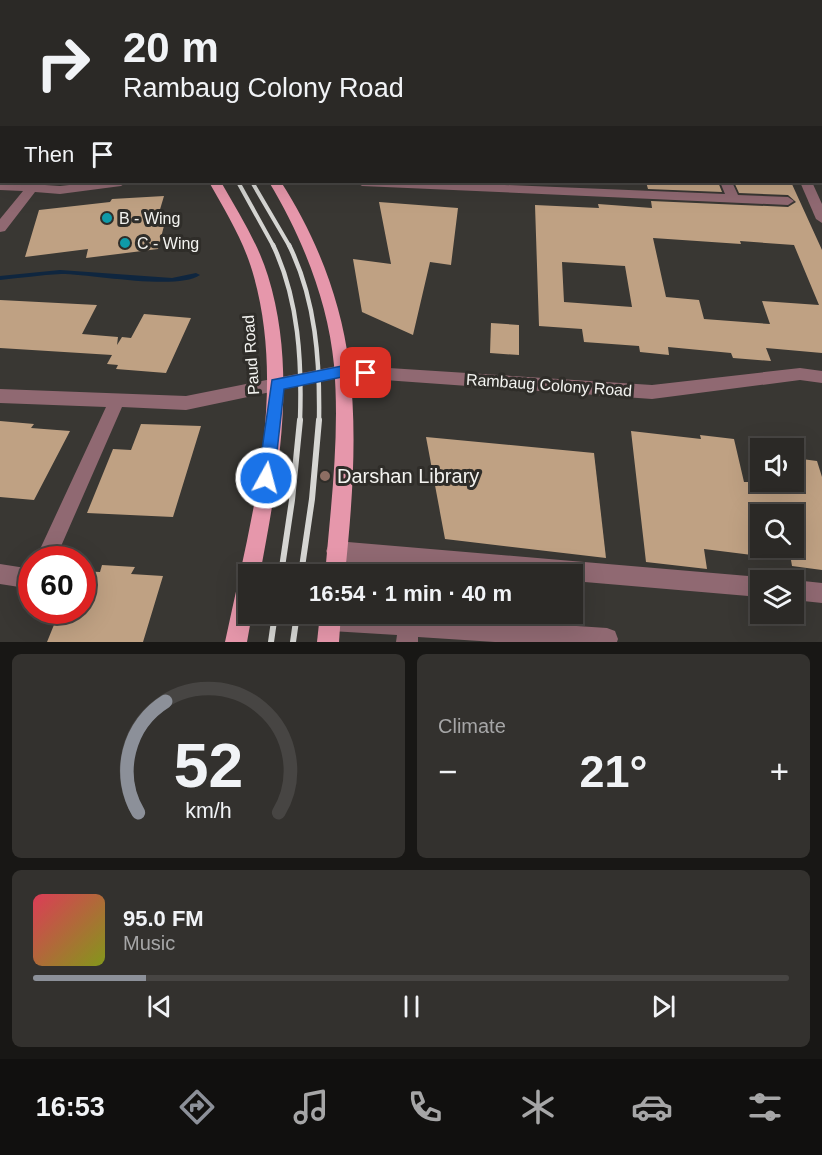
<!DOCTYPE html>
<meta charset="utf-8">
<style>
body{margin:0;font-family:Arial,sans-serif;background:#33312e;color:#f1f3f6;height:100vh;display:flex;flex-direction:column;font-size:22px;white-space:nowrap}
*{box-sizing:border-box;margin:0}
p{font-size:20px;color:#a6a6a7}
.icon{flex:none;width:33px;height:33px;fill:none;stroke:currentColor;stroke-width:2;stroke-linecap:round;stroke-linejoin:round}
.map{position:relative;height:642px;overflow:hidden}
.panel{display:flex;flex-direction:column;gap:12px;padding:12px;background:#181715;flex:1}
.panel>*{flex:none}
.top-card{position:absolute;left:0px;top:0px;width:822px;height:183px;box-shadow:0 6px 24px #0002,0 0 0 2px #474543;background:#2b2926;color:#f1f3f6;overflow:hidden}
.buttons{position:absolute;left:750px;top:438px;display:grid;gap:12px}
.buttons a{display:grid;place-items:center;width:54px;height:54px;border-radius:0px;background:#2b2926;box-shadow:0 6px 24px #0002,0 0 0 2px #474543;font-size:30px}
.speed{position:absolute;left:18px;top:546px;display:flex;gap:12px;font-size:30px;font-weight:700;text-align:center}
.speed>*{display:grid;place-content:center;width:78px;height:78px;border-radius:50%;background:#2b2926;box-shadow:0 6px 24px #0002,0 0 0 2px #474543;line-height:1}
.speed .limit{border:9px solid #d22;background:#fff;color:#111}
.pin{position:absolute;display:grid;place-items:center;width:51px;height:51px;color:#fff;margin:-26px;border-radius:12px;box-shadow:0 3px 9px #0006}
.me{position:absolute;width:66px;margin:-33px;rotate:7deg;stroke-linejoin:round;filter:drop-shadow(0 0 4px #0008)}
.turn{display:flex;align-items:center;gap:21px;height:126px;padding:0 24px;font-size:27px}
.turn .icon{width:78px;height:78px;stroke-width:2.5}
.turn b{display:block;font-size:42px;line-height:51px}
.then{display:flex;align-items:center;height:57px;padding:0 24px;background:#0003;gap:12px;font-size:22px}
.big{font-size:45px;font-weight:800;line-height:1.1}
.panel .card{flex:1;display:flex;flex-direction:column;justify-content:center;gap:9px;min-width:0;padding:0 21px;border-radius:9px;background:#33312e}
.panel .dial{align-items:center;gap:0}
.dial svg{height:156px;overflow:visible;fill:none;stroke:#474543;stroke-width:7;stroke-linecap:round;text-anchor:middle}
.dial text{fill:#f1f3f6;stroke:none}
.song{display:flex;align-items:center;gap:18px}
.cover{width:72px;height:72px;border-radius:9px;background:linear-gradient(135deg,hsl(350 70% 55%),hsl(70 70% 35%))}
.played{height:6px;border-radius:3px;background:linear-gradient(90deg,#8c9099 15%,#474543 15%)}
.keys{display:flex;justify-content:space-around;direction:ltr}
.heat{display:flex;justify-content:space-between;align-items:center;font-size:33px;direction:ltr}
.panel .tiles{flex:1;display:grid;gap:12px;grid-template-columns:1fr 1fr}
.card:last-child{grid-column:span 2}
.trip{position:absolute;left:238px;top:564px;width:345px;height:60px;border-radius:0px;background:#2b2926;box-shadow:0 6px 24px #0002,0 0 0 2px #474543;font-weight:800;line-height:60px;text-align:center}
.tab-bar{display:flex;height:96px;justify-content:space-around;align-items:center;background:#11100f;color:#a6a6a7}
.tab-bar .icon{width:42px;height:42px}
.tab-bar .selected{color:#8c9099}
.tab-bar b{font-size:27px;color:#f1f3f6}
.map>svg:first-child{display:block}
</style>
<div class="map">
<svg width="822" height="642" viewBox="0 0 822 642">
<rect width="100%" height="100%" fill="#393733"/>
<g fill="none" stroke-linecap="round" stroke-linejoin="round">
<g fill="#0f263f" fill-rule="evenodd">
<rect x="820" y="52" width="2" height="3"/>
<path d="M 60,270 L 172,278 L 196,273 L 200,275 C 177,291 92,274 61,274 C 41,275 20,278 0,280 L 0,276 Z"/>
</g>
</g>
<g fill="#bfa183" fill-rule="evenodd">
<path d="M 646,182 L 718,182 L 722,192 L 648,189 Z"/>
<path d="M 734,182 L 791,182 L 822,250 L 822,353 L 766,348 L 771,361 L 733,358 L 731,353 L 668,347 L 669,355 L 640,352 L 639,346 L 584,342 L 582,329 L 539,326 L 535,205 L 599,208 L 598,204 L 652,208 L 651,201 L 788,207 L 796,202 L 788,195 L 739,193 ZM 653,238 L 741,244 L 740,241 L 794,245 L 819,305 L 762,301 L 770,324 L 704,319 L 699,300 L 666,297 ZM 562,262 L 625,266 L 632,307 L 564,302 Z"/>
<path d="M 164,196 L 156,223 L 165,222 L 158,249 L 86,258 L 88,249 L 25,257 L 39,210 L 110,202 L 112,199 Z"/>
<path d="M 379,202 L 458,208 L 451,265 L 430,262 L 413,335 L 362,312 L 353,259 L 391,264 Z"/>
<path d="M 0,300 L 97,305 L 82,334 L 118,337 L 117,345 L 122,337 L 131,338 L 144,314 L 191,318 L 166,373 L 116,369 L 118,365 L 107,364 L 112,355 L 0,348 Z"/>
<path d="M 491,323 L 519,325 L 519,355 L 490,353 Z"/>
<path d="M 0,421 L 34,424 L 31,428 L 70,431 L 34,500 L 0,497 Z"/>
<path d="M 141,424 L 201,426 L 173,517 L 87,513 L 113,449 L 131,450 Z"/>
<path d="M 631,431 L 701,439 L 700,435 L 734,439 L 744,482 L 794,482 L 794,458 L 817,461 L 822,477 L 822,570 L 792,566 L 791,560 L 704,549 L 707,569 L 646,562 ZM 760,514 L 794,514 L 794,548 L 760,548 Z"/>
<path d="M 426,437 L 594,453 L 606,558 L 445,539 Z"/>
<path d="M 102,565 L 135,567 L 131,574 L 163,576 L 143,642 L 47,642 L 60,610 L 82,610 L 82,571 L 100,572 Z"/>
</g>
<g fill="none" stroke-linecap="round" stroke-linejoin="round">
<g fill="#906972" fill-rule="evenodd">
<path d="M 3,0 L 11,0 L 2,2 Z"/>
<rect x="348" y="0" width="8" height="2"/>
<path d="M 392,0 L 408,0 L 390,2 Z"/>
<path d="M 528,0 L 536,0 L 537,2 L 529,2 Z"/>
<path d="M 574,0 L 582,0 L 573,2 Z"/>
<path d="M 803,0 L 822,0 L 822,4 L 820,2 Z"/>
<rect x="820" y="22" width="2" height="6"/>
<rect x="0" y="44" width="2" height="6"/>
<rect x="820" y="84" width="2" height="9"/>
<rect x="820" y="135" width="2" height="6"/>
<path d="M 0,182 L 60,186 L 97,182 L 127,182 L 121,186 L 60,194 L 35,192 L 5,231 L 0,232 L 0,219 L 23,191 L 0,190 Z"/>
<path d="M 356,182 L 433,182 L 725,194 L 720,182 L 732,182 L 738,195 L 788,197 L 794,201 L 788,205 L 362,186 Z"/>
<path d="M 800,182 L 812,182 L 822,204 L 822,223 L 816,219 Z"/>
<path d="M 342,365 L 652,385 L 800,368 L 822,371 L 822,383 L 800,380 L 652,399 L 342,377 L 186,410 L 122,407 L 55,560 L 35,560 L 106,407 L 0,403 L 0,389 L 186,396 Z"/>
<path d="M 336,541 L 760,577 L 768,580 L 760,580 L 760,597 L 573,581 L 573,574 L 496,574 L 336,561 L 329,558 L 326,551 L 329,544 Z"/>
<path d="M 0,564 L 32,569 L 32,589 L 0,584 Z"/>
<path d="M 792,580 L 794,580 L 822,583 L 822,603 L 794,600 Z"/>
<path d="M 323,614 L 391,614 L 607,628 L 615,631 L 618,639 L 617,642 L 495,642 L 418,637 L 418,642 L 396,642 L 397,635 L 331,631 L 324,627 L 320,620 Z"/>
</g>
<g fill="#e697ab" fill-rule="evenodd">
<rect x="214" y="0" width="8" height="2"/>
<path d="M 251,0 L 259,0 L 250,2 Z"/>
<path d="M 209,182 L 221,182 C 238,212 258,243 268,276 C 298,373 278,477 260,574 L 249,574 L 249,614 L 252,614 L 247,642 L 225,642 C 250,523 287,397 254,277 C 245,243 226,212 209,182 Z"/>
<path d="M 269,182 L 281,182 C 316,236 341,300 349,364 C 358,433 352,506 345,574 L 325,574 C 331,505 340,434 334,365 C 328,301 302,237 269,182 Z"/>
<path d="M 320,614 L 341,614 L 339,642 L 317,642 Z"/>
</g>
<g stroke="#d6d6d3" stroke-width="4">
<path d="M 238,182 L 274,247"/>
<path d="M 252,182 L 290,247"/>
</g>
<g stroke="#d6d6d3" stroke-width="4.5">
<path d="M 273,245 C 299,300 302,362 300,421"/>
<path d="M 289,245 C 316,300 320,361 319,421"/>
</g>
<g stroke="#d6d6d3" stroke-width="6">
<path d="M 281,574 L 292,500 L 300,420"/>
<path d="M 301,574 L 312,499 L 319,420"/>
<path d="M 271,642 L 275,614"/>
<path d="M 293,642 L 297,614"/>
</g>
</g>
<path fill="#1a73e8" stroke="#114b97" stroke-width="1.5" d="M 342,366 L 371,369 L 373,373 L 371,377 L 342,377 L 284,389 L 274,478 L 272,484 L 266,486 L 260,484 L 258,478 L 272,380 Z"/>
<g fill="#0f9aa8" stroke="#2f2d29" stroke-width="2">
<circle cx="107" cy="218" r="6"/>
<circle cx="125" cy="243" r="6"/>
</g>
<circle fill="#8d6e63" stroke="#2f2d29" stroke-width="2" cx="325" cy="476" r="6"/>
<g text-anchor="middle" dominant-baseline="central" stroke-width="6" stroke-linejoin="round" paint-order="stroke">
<g font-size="16" fill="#f3f3f0" stroke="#2f2d29" text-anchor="start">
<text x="119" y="218">B - Wing</text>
<text x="137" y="243">C - Wing</text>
</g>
<g font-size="16" fill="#f3f3f0" stroke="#2f2d29">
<text transform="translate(251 355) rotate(-94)">Paud Road</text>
<text transform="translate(549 385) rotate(4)">Rambaug Colony Road</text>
</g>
<g font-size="20" fill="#f3f3f0" stroke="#2f2d29" text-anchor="start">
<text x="337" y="476">Darshan Library</text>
</g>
</g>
</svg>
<div class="buttons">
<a><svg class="icon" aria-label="sound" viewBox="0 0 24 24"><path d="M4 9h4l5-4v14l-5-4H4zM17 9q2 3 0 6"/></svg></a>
<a><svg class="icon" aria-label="search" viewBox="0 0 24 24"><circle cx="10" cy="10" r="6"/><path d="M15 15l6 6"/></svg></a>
<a><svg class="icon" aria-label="layers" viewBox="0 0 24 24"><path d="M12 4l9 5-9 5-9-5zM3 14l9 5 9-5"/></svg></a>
</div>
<div class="speed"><div class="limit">60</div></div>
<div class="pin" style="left:366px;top:373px;background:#d93025"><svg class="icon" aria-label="arrive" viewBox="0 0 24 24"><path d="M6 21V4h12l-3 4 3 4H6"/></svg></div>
<svg class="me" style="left:266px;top:478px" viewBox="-20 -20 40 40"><circle r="17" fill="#1a73e8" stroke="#fff" stroke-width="3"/><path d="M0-11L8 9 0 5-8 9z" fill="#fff"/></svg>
<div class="trip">16:54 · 1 min · 40 m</div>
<div class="top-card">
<div class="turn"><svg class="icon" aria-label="right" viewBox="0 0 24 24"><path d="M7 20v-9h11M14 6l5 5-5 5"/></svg><div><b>20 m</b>Rambaug Colony Road</div></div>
<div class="then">Then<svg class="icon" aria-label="arrive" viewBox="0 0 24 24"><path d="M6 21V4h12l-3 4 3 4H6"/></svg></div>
</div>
</div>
<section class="panel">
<div class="tiles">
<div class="card dial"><svg viewBox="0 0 100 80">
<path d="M14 69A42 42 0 1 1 86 69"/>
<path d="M14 69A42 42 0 0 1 28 12" stroke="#8c9099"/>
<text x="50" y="56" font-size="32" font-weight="700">52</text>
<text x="50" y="72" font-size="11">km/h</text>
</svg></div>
<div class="card"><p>Climate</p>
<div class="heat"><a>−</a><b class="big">21°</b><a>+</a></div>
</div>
<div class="card">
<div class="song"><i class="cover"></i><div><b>95.0 FM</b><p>Music</p></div></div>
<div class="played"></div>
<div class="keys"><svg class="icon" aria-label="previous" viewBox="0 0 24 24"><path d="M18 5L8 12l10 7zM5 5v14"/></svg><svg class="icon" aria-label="pause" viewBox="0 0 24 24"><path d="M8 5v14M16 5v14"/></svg><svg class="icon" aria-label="next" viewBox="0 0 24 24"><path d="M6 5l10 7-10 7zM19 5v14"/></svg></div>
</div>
</div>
</section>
<nav class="tab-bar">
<b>16:53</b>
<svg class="icon selected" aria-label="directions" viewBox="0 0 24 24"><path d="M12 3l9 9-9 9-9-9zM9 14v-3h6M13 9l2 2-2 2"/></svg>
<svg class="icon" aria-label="music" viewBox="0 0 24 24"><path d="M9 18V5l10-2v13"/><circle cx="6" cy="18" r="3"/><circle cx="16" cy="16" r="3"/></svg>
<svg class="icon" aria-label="phone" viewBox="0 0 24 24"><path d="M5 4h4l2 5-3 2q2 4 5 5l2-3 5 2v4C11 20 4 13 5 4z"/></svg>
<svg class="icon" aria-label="climate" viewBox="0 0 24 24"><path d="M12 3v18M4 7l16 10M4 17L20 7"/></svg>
<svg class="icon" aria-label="car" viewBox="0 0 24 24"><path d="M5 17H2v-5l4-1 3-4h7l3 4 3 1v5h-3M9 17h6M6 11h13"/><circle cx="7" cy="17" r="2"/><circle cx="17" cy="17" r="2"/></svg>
<svg class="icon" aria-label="filters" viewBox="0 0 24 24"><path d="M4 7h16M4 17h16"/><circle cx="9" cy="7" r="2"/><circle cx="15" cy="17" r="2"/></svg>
</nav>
